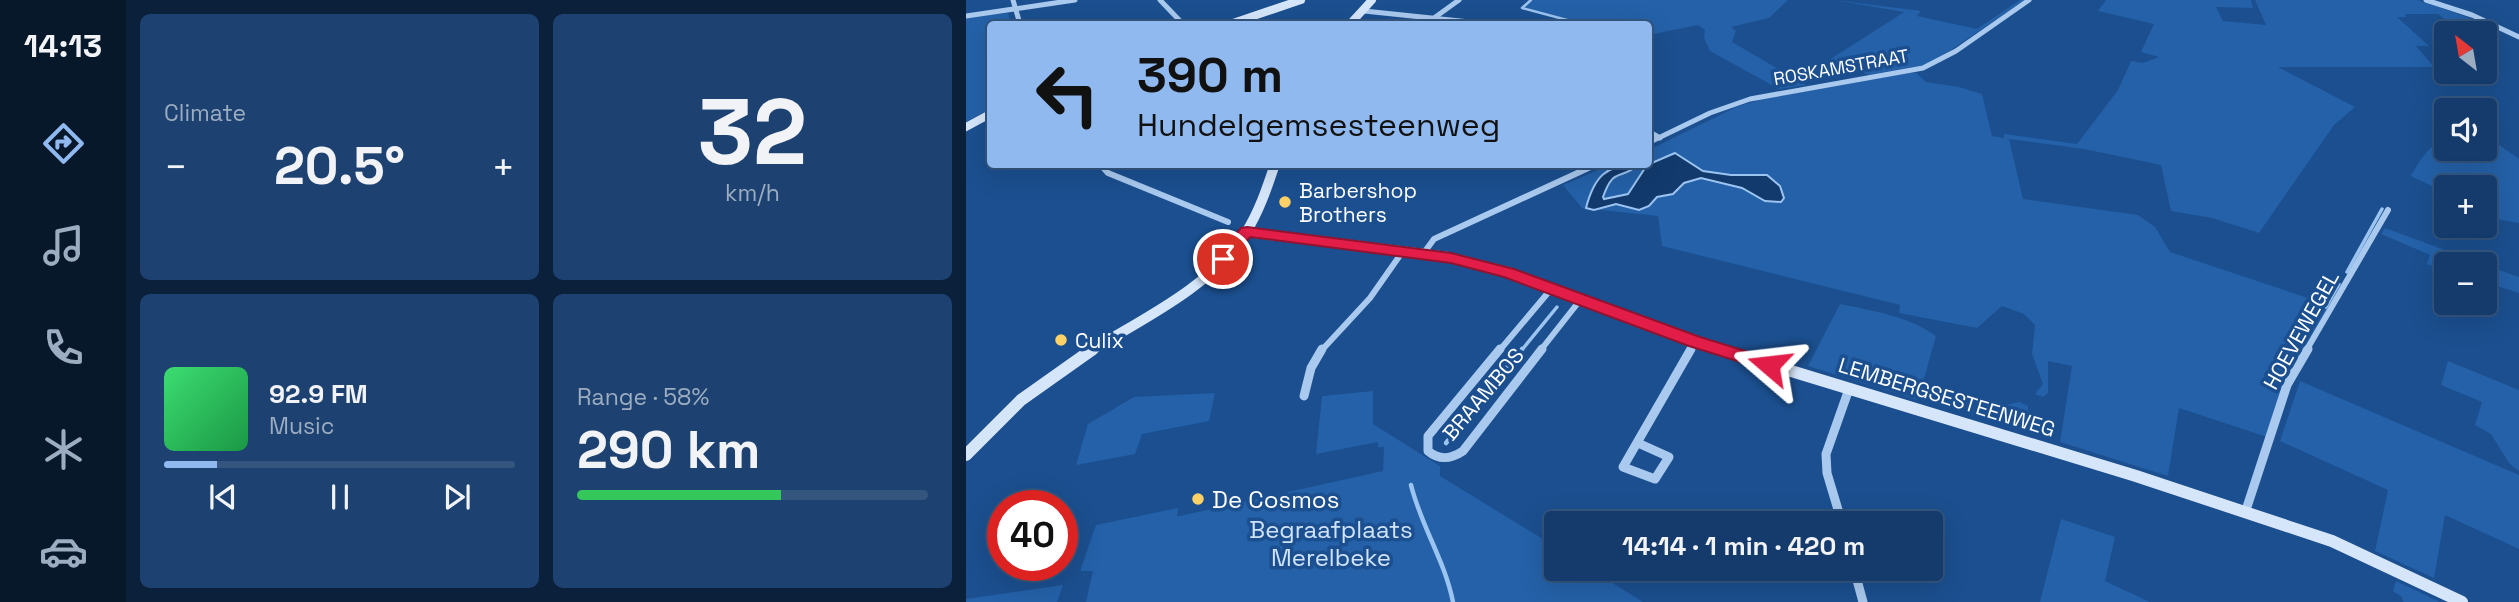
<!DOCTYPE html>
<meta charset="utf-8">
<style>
body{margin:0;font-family:"Space Grotesk",sans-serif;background:#1d4271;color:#f1f3f6;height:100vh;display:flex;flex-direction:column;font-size:26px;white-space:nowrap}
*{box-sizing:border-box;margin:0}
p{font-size:23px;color:#9dadc1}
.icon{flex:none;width:38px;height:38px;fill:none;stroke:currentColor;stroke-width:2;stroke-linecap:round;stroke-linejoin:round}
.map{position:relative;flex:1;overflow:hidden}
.details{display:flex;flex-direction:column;gap:14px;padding:14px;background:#0b203b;width:840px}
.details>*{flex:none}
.top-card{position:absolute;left:21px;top:21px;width:665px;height:147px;border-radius:7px;box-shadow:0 7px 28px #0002,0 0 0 2px #33557e;background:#90b9f0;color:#111;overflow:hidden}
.needle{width:46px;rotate:329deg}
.controls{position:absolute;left:1468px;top:21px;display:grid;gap:14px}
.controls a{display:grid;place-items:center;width:63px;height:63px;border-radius:7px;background:#143b6b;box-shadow:0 7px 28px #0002,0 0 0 2px #33557e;font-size:35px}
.speed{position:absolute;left:21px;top:490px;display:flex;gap:14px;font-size:35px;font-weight:700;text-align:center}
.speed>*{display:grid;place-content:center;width:91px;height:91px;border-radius:50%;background:#143b6b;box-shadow:0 7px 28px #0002,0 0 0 2px #33557e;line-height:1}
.speed .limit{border:10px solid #d22;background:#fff;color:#111}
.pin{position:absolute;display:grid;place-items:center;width:60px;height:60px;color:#fff;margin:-30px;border:4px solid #fff;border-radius:50%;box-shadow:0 2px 7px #0007}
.me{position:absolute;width:77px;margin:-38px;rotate:287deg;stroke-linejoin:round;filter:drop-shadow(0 0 5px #0008)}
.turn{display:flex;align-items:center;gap:24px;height:147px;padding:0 35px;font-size:32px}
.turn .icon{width:91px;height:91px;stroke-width:2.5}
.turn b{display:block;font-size:49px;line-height:60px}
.big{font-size:52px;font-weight:700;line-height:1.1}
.details .tile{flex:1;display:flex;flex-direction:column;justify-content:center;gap:10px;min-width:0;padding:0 24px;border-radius:10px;background:#1d4271}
.details .dial{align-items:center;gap:0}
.dial b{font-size:91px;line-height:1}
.song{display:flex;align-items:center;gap:21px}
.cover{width:84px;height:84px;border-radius:10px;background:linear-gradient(135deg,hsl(140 70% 55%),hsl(140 70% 35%))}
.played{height:7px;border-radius:4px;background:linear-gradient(90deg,#90b9f0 15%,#33557e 15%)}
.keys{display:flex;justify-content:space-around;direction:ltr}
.heat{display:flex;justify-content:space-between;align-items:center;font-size:38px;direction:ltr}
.charge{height:10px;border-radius:5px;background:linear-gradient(90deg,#34c759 58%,#33557e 0)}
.details .tiles{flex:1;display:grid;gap:14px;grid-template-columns:repeat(2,1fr)}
.trip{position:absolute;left:578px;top:511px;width:399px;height:70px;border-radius:7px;background:#143b6b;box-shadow:0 7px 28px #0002,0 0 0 2px #33557e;font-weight:700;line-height:70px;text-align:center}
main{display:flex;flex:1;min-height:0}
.tabs{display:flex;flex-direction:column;width:126px;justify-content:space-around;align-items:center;background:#08182b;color:#9dadc1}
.tabs .icon{width:49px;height:49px}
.tabs .on{color:#90b9f0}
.tabs b{font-size:32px;color:#f1f3f6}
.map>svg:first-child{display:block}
</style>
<main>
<nav class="tabs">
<b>14:13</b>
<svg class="icon on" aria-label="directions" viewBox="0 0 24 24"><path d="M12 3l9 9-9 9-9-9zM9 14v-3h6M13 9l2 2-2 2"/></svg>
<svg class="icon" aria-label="music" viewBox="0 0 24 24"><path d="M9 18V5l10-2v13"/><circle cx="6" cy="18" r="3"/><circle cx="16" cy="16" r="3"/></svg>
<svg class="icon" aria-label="phone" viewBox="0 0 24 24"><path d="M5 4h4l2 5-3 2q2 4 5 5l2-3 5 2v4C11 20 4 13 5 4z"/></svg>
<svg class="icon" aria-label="climate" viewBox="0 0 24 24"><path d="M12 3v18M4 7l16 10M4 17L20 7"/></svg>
<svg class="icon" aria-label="car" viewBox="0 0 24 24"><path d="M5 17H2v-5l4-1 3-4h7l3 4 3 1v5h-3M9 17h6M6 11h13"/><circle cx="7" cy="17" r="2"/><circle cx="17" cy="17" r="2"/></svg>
</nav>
<section class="details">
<div class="tiles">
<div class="tile"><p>Climate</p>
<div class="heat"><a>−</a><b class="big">20.5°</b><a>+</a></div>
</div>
<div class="tile dial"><b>32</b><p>km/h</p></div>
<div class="tile">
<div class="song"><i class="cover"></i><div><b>92.9 FM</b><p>Music</p></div></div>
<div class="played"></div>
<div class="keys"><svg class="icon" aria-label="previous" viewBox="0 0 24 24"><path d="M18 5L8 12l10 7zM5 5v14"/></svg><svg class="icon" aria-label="pause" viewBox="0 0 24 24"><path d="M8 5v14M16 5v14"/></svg><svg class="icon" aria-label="next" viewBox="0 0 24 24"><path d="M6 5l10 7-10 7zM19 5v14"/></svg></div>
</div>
<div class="tile"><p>Range · 58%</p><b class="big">290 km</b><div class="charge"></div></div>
</div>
</section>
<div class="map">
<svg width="1553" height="602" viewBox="0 0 1553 602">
<rect width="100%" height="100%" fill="#1b4f8f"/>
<g fill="#2461a8">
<path d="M 563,0 L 822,0 L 803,18 L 765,27 L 770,31 L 766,42 L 840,85 L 813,89 L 744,51 L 738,38 L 739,30 L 732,25 L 683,35 L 682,24 L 617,24 L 559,8 Z"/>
<path d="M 868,0 L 955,11 L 951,16 L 1011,29 L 1054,0 L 1059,0 L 973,58 L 958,65 L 903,75 L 863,60 L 938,12 Z"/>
<path d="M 1140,0 L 1285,0 L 1287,8 L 1250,7 L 1257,21 L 1300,25 L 1289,0 L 1452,0 L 1512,21 L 1488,26 L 1472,14 L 1439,14 L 1440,17 L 1431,17 L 1463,46 L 1450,46 L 1468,67 L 1312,67 L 1389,107 L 1368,125 L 1293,233 L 1246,218 L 1205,211 L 1195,165 L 1118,149 L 1043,139 L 1057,199 L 1172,215 L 1189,227 L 1204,252 L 1363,305 L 1325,372 L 1301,437 L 1213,408 L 1202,476 L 1094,442 L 1106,366 L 1082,361 L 1082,393 L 1077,397 L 1069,394 L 1077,384 L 1066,354 L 1069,325 L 1058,314 L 1036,306 L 1011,328 L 933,313 L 934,305 L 696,246 L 692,216 L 616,208 L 597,185 L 644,165 L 682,164 L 683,150 L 770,107 L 797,99 L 942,73 L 950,73 L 960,82 L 993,87 L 1016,94 L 1026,136 L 1038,138 L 1038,134 L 1111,144 L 1152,90 L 1165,61 L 1177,63 L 1193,57 L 1175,52 L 1188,24 L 1132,11 Z"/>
<path d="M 42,13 L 45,24 L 24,24 L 24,109 L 0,122 L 0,17 Z"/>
<path d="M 1519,135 L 1553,159 L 1553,223 L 1535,220 L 1519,213 L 1519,187 L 1480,187 L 1480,193 L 1445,176 C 1455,159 1462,146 1480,138 L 1480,149 L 1519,149 Z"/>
<path d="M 1419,228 L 1517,264 L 1480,264 L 1480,270 L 1461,264 L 1464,255 L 1415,234 Z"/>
<path d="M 1519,265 L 1553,277 L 1553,293 L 1519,282 Z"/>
<path d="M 874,304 C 907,311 943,316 970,336 L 952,400 L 842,366 Z"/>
<path d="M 1482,361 L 1553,390 L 1553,471 L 1543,463 L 1525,434 L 1509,425 L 1516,402 L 1475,385 Z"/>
<path d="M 1334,381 L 1553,475 L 1553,549 L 1479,515 L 1468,578 L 1409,551 L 1422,490 L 1314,441 Z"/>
<path d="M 407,391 L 407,424 L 474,466 L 474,476 L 590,547 L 590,569 L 624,569 L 677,602 L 120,602 L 127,571 L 115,571 L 115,568 L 130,525 L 212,508 L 211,516 L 214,516 L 417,471 L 418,447 L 412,447 L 412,442 L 350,454 L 356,396 Z"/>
<path d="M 249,393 L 243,421 L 176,434 L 169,454 L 110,465 L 122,424 L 168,397 Z"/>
<path d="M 1053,402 L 1062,406 L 1062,417 L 1071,422 L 1068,429 L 1061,432 L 1003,414 L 1009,405 L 1028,408 Z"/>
<path d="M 1095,519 L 1149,537 L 1139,581 L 1184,602 L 1074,602 Z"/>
<path d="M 1430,581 L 1474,602 L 1437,602 L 1436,597 L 1427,591 Z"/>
<path d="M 97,585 L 91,602 L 0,602 L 0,599 Z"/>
</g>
<path fill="#123a6d" stroke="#9cc4f0" stroke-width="2" d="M 709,153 L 737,171 L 765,175 L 801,175 L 814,186 L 818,198 L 815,202 L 799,201 L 776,188 L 735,178 L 718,183 L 707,194 L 691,197 L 683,206 L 673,210 L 650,204 L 628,210 L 620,208 C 628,177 640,164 672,165 C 654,181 648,166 637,197 L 638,199 L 662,194 L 681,165 Z"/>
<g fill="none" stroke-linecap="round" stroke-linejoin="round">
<path stroke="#9cc4f0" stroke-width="2.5" d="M 565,0 L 556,8 L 616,24"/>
<g stroke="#9cc4f0" stroke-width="3.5">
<path d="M 1381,272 L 1416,209"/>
<path d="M 1360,307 L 1373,284"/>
<path d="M 555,351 L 591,307"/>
</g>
<g stroke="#9cc4f0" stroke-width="4.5">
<path d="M 480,443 L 556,349"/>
<path d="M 445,485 C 455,526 479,561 487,602"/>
</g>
<g stroke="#a9c9ee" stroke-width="5">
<path d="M 47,0 L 54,24"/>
<path d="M 194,0 L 217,24"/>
<path d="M 1460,0 L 1506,15 L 1553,37"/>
<path d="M 398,11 L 523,24"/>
<path d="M 0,16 L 109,0"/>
<path d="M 468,18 L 493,0"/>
<path d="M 682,131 L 694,138"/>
<path d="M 682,143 L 744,113 L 784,99 L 957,68 L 990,51 L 1063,0"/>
</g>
<g stroke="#a9c9ee" stroke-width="6">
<path d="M 134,164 L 142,173 L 262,222"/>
<path d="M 457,254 L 468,239 L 631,164"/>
<path d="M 355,351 L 404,298 L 437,251"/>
<path d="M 533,351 L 586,288"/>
<path d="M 574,351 L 615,299"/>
<path d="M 724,351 L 729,342"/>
<path d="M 1340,351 L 1422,210"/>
</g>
<g stroke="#a9c9ee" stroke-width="9">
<path d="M 534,349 L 462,436 L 462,451 C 474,461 485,459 497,451 L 576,349"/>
<path d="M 338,396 L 345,368 L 356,349"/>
<path d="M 672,443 L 703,457 L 689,479 L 657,467 L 725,349"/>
<path d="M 1279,513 L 1321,385 L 1342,349"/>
<path d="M 876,523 L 861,473 L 860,454 L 883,389"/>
<path d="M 888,569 L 897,602"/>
</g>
<g stroke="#d6e6fa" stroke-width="8">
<path d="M 264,24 L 335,0"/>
<path d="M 384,24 L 406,0"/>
<path d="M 0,127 L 24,114"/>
</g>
<g stroke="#d6e6fa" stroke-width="10">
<path d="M 281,232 L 482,257 L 542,272 L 759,351"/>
<path d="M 124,351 C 178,318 243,288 279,234 C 293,212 301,188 309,164"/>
</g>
<g stroke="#d6e6fa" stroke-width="12">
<path d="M 753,349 L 1170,476 L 1366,541 L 1496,602"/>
<path d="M 0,455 L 55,400 L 127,349"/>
</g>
</g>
<path fill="#e11d48" stroke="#92132f" stroke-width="2" d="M 281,227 L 485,253 L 548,269 L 734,337 L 809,360 L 812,365 L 809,369 L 803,371 L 723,346 L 538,277 L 485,263 L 284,237 L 262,263 L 251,263 L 249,259 L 251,256 L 275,228 Z"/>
<g fill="#ffd166" stroke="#1b4f8f" stroke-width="2.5">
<circle cx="319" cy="202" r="7"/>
<circle cx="95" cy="340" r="7"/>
<circle cx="232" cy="499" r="7"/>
</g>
<g text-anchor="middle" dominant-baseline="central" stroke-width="7" stroke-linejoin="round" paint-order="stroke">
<g font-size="18" fill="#fff" stroke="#1b4f8f">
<text transform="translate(875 67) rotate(-10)">ROSKAMSTRAAT</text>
</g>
<g font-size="21" fill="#fff" stroke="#1b4f8f" text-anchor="start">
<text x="333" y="190">Barbershop<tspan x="333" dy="24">Brothers</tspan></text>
<text x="109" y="340">Culix</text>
</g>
<g font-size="21" fill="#fff" stroke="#1b4f8f">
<text transform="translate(1335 330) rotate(-61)">HOEVEWEGEL</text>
<text transform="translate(517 394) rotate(-50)">BRAAMBOS</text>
<text transform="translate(981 397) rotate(17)">LEMBERGSESTEENWEG</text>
</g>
<g font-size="24" fill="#fff" stroke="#1b4f8f" text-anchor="start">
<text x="246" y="499">De Cosmos</text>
</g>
<g font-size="24" fill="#cfe3fa" stroke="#1b4f8f">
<text x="365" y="529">Begraafplaats<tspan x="365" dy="28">Merelbeke</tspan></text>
</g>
</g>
</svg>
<div class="controls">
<a><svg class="needle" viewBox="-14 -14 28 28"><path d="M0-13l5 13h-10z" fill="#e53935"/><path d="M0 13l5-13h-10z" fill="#9dadc1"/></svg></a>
<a><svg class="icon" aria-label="sound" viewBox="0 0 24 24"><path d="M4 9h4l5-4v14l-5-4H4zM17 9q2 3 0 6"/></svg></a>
<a>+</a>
<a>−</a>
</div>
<div class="speed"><div class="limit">40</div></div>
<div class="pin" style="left:257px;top:259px;background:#d93025"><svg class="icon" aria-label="arrive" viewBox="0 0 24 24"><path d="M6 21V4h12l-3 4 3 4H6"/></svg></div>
<svg class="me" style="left:803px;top:365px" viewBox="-20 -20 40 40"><path d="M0-17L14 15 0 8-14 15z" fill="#e11d48" stroke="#fff" stroke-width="4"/></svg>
<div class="trip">14:14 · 1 min · 420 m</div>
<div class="top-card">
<div class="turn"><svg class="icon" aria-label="left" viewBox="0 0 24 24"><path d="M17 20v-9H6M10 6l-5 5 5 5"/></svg><div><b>390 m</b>Hundelgemsesteenweg</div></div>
</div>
</div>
</main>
